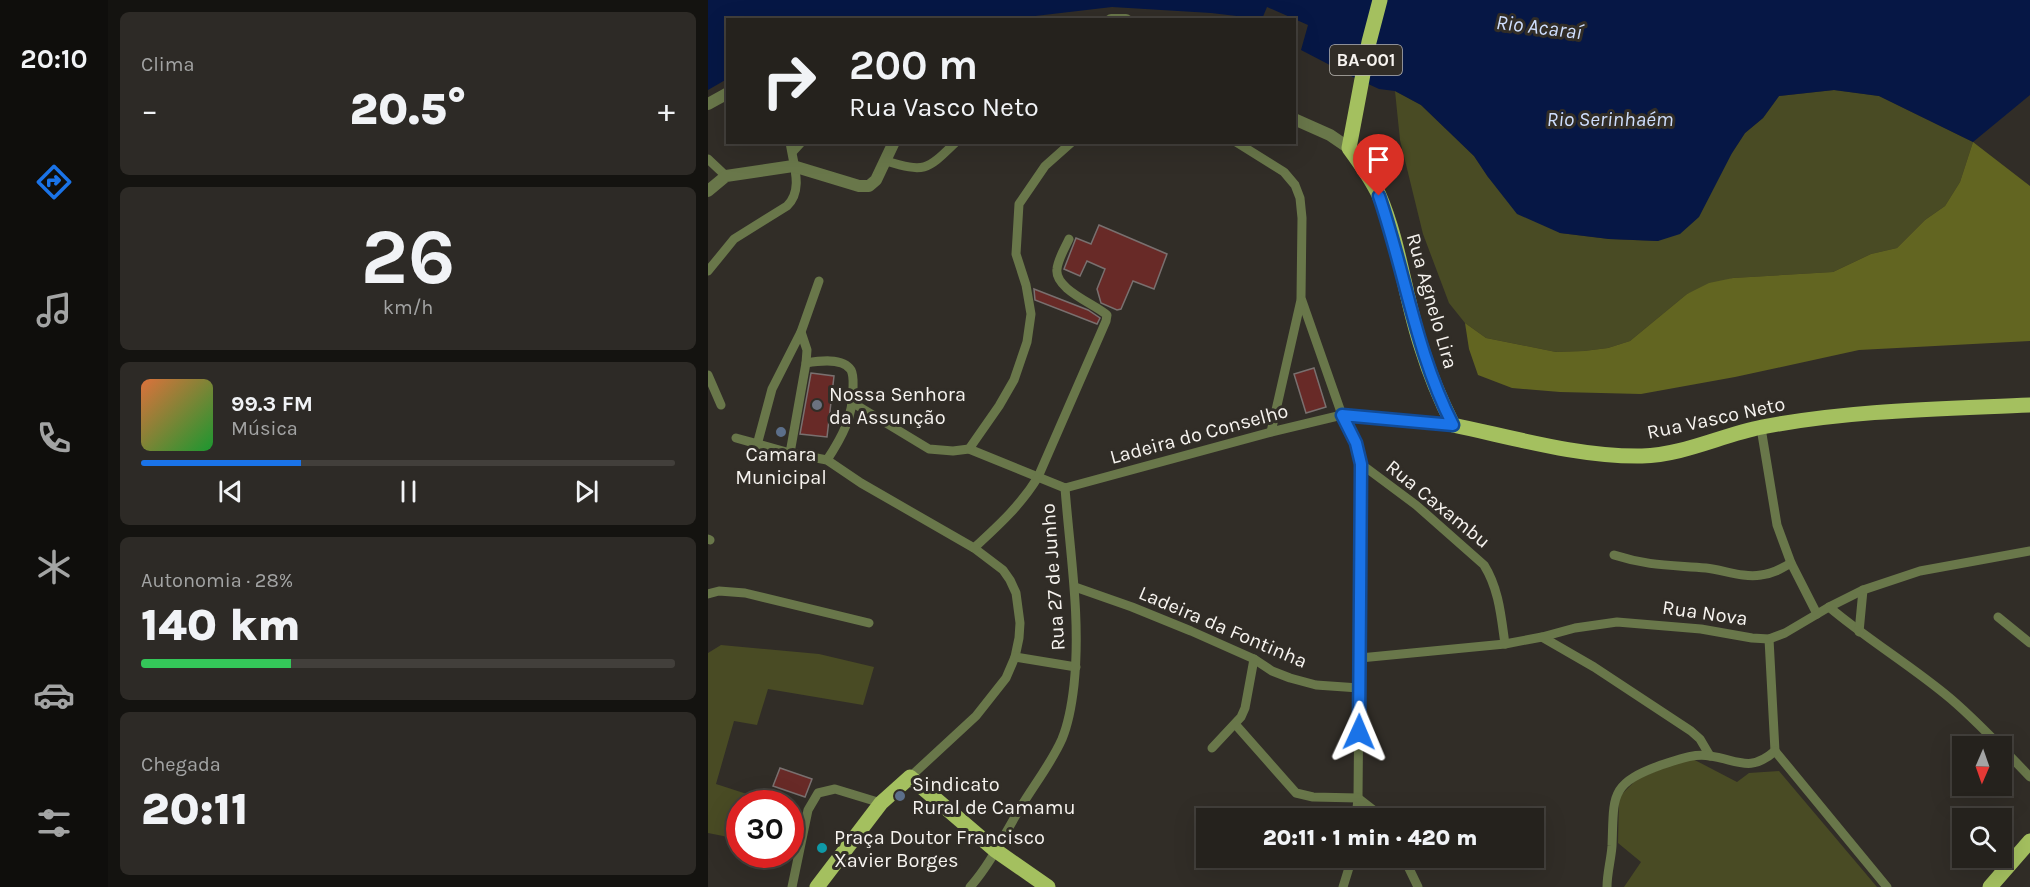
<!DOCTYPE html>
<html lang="pt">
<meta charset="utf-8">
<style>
body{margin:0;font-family:Karla,sans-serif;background:#2d2a26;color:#f1f3f6;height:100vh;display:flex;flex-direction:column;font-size:22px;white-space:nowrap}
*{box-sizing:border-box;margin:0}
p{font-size:20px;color:#a3a4a4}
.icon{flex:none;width:33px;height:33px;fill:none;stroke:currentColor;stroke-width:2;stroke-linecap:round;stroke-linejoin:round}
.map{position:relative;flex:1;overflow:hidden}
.side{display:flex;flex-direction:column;gap:12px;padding:12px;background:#141310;width:600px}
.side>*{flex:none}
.hud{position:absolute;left:18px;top:18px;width:570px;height:126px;border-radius:0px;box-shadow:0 6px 24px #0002,0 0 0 2px #423f3b;background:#25221d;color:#f1f3f6;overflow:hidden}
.needle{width:39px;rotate:182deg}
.fabs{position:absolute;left:1244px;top:736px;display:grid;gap:12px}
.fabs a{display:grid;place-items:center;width:60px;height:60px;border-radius:0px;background:#25221d;box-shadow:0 6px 24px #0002,0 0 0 2px #423f3b;font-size:30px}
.speed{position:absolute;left:18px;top:790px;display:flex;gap:12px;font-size:30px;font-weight:700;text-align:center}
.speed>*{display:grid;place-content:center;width:78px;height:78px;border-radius:50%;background:#25221d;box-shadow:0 6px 24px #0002,0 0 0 2px #423f3b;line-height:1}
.speed .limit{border:9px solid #d22;background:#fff;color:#111}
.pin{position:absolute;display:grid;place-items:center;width:51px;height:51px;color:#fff;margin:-62px -26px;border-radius:50% 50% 50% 0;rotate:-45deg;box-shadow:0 0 6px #0007}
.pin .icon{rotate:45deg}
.me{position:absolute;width:66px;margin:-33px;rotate:1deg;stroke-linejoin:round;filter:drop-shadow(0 0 4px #0008)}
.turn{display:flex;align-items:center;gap:21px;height:126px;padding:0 24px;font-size:27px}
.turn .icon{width:78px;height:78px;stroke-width:2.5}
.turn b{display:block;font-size:42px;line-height:51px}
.big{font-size:45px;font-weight:800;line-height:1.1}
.side .tile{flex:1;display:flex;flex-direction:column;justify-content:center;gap:9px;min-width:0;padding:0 21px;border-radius:9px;background:#2d2a26}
.side .dial{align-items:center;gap:0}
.dial b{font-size:78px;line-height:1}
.song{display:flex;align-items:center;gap:18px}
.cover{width:72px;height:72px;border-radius:9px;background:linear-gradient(135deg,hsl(20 70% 55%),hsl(130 70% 35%))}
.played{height:6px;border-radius:3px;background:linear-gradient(90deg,#1a73e8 30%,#423f3b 30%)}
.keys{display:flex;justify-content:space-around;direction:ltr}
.heat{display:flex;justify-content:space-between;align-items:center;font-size:33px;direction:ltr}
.charge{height:9px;border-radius:4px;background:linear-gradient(90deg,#34c759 28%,#423f3b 0)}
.trip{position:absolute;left:488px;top:808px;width:348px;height:60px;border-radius:0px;background:#25221d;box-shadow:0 6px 24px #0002,0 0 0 2px #423f3b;font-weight:800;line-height:60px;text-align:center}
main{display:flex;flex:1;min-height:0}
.tab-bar{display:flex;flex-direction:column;width:108px;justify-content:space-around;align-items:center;background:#0f0e0c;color:#a3a4a4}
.tab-bar .icon{width:42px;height:42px}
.tab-bar .on{color:#1a73e8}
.tab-bar b{font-size:27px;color:#f1f3f6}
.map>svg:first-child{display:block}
</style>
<main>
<nav class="tab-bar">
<b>20:10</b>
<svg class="icon on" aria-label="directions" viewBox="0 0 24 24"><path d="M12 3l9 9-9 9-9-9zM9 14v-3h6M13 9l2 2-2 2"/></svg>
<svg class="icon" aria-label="music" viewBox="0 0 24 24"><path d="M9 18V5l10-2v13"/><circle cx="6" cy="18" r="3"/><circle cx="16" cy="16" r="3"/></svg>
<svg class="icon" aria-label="phone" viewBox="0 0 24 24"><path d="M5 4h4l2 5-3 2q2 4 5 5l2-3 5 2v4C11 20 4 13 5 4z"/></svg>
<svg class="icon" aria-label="climate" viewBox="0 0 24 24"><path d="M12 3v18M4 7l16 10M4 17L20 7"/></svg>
<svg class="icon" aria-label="car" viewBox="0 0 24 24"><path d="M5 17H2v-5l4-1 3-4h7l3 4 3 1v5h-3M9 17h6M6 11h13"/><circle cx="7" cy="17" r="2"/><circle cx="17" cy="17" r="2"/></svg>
<svg class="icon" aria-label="filters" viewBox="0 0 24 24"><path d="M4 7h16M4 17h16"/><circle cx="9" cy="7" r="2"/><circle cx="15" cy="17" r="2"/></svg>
</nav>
<section class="side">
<div class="tile"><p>Clima</p>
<div class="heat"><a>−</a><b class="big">20.5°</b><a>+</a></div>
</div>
<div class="tile dial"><b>26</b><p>km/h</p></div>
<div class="tile">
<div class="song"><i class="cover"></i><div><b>99.3 FM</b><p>Música</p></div></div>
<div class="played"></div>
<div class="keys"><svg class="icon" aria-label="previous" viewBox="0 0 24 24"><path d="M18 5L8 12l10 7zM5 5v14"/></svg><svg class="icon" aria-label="pause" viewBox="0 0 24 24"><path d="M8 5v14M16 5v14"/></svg><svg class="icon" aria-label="next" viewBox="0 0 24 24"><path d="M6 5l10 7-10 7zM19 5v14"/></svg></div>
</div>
<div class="tile"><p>Autonomia · 28%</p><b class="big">140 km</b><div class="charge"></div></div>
<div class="tile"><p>Chegada</p><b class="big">20:11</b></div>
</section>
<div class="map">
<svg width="1322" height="887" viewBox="0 0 1322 887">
<rect width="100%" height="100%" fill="#312d27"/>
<g fill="#494b24">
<path d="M 1126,90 L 1171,96 L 1265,142 L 1252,182 L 1237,206 L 1217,220 L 1189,248 L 1163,254 L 1125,272 L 1025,278 L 979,294 L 922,341 L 900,348 L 876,351 L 848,352 L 778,338 L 757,323 L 741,303 L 715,234 L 692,140 L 687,91 L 713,105 L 766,156 L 780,177 L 852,233 L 901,239 L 950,241 L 1024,153 L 1037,133 L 1055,118 L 1071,96 Z"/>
<path d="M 13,645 L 111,654 L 166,667 L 155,705 L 60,689 L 49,725 L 26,721 L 8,784 L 42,795 L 39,804 L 32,804 L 31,822 L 25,838 L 0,833 L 0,653 Z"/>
<path d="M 981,757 L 1029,782 L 1041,773 L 1071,771 L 1169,887 L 916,887 L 933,862 L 910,843 L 911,797 L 928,780 Z"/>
</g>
<path fill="#626521" d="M 1265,142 L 1322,186 L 1322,341 L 1151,350 L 1027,377 L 933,394 L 852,392 L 804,388 L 770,375 L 761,349 L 757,323 L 778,338 L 848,352 L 876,351 L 900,348 L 922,341 L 979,294 L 1001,283 L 1025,278 L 1125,272 L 1163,254 L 1189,248 L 1217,220 L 1237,206 L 1252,182 Z"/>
<path fill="#061745" d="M 0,0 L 1322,0 L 1322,95 L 1265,142 L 1171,96 L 1126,90 L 1071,96 L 1055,118 L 1037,133 L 1024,153 L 991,217 L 972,234 L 950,241 L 901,239 L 852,233 L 809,214 L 780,177 L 766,156 L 713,105 L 687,91 L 671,89 L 643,76 L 593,50 L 600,25 L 559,7 L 554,19 L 503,13 L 404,7 L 294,20 L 20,20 L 19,79 L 0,90 Z"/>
<g fill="#682a27" stroke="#79706f" stroke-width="1.5">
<path d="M 391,225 L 459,254 L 446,289 L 425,281 L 413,309 L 409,310 L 393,303 L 389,289 L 397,269 L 379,261 L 372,276 L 356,269 L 368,238 L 383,244 Z"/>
<path d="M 326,289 L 380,310 L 392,318 L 389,324 L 327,300 Z"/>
<path d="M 606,368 L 618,407 L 598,413 L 586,374 Z"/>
<path d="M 103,373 L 126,376 L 119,437 L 92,434 Z"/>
<path d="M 72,768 L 104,779 L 97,797 L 65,786 Z"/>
</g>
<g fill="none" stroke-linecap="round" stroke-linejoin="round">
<path stroke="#69774a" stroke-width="7" d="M 84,154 L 95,142"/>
<g stroke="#69774a" stroke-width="9">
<path d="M 528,142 L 576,172 L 587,185 L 592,198 L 594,218 L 593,298 L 634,415 L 648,443 L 653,464 L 650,798 L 648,819"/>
<path d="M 0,159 L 18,176"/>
<path d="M 178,161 C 218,173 219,170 248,142"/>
<path d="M 0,271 L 26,239 L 79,206 C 96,190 85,164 82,142"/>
<path d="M 98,363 C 110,361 135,357 143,370 C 146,376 145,383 145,389 C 145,417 134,437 119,460"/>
<path d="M 0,375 L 13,405"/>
<path d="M 145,403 L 221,449 L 245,451 L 261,449 L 357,488 L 563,432 L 634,415 L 745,425"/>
<path d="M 1053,428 L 1069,525 L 1083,563 L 1109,614"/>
<path d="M 563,432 L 593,300"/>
<path d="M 28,438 L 82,453 L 119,460 L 153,483 L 266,548 L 295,570 L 302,580 L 308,593 L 312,623 L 311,638 L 307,657 L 298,678 L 268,716 L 202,777"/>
<path d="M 49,445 L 64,389 L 93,332 L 111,281"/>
<path d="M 261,449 L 291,406 L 306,380 L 319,342 L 323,314 L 318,285 L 308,254 L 311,204 L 337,166 L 364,142"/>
<path d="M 82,453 L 98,363 L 99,350 L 93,332"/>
<path d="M 653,464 L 708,505 L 776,565 C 791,589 793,616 797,644"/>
<path d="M 0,539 L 2,540"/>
<path d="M 266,548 C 290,526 313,505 330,477 L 398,321 L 399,315 C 387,304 346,289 349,269 C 350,259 357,248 361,239"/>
<path d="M 906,555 C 940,566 963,565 998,568 C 1016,570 1035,578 1053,575 C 1064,574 1073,569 1083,563"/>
<path d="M 367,587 L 424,607 L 483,631 L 546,659 L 564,671 L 582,678 L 608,685 L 651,688"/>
<path d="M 0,594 L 11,591 L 37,593 L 161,623"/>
<path d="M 1121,607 C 1160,640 1204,666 1243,699 C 1271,723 1296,750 1322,777"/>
<path d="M 1290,617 L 1322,643"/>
<path d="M 1151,632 L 1155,590"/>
<path d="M 834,637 L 886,667 L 983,731 L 992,739 L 1002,756"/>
<path d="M 1061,639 L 1067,751"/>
<path d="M 307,657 L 368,667"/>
<path d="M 652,658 L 797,644 L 834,637 L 867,628 L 909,622 L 993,629 L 1044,638 L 1061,639 L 1077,633 L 1121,607 L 1155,590 L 1212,571 L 1322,551"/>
<path d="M 527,724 L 588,793 L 605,797 L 650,798 L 668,812 L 673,819"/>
<path d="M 504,748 L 533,717 L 537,708 L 546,659"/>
<path d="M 1067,751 L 1179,887"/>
<path d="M 696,858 L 710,887"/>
<path d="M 84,887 L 100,810 L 110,793 L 127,789 L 173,803"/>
<path d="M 262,887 C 282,865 296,835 311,810 C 325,786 343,764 354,739 C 361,722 364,703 366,685 C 373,619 362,554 357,488"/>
<path d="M 635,887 L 644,858"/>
<path d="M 899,887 C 899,873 903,860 904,846 C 906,795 901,784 953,765 C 969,760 985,753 1002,756 C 1030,760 1042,773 1067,751"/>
</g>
<g stroke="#69774a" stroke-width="12">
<path d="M 403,20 L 418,20"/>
<path d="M 0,104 L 20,93"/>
<path d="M 586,119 L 622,135 L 641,148"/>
<path d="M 0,191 L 18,176 L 85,166 L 151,186 L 161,186 L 168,180 L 186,142"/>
</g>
<g stroke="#a4c05f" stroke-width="15">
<path d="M 672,0 L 661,42 L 641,148 C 652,163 663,178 671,195 C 692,243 697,299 714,349 C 722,375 733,401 745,425 C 807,438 871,457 934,456 C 975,455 1014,435 1054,427 C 1142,410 1232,409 1322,405"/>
<path d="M 109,887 L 173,803 L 202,777 L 287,850 L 340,887"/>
<path d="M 1282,887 L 1322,841"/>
</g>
</g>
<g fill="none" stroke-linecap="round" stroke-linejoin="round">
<defs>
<path id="route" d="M 651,732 L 653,464 L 648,443 L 634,415 L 745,425 C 708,353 697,272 671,196"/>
</defs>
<use href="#route" stroke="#114b97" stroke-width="15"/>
<use href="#route" stroke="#1a73e8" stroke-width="10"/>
</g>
<circle fill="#6b7280" stroke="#312d27" stroke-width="2" cx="109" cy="405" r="6"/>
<g fill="#5c6f8a" stroke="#312d27" stroke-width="2">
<circle cx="73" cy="432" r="6"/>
<circle cx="192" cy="796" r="6"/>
</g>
<circle fill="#0f9aa8" stroke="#312d27" stroke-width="2" cx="114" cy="848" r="6"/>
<g text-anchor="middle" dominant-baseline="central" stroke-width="6" stroke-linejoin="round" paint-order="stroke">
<rect fill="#312d27" stroke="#bbb8b3" stroke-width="1.5" x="622" y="45" width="72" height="30" rx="4.5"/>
<g font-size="18" font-weight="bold" fill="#f6f3ef">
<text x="658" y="60">BA-001</text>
</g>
<g font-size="20" fill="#f6f3ef" stroke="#312d27">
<text transform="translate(724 301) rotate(74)">Rua Agnelo Lira</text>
<text transform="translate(1008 418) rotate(-12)">Rua Vasco Neto</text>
<text transform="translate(491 434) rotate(-15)">Ladeira do Conselho</text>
<text transform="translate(730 504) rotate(39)">Rua Caxambu</text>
<text transform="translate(345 577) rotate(-94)">Rua 27 de Junho</text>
<text transform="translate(997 613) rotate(8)">Rua Nova</text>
<text transform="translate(515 627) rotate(23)">Ladeira da Fontinha</text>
</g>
<g font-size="20" fill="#f6f3ef" stroke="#312d27" text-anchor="start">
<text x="121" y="394">Nossa Senhora<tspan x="121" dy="23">da Assunção</tspan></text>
<text x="73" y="454" text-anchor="middle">Camara<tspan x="73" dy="23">Municipal</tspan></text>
<text x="204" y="784">Sindicato<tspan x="204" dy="23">Rural de Camamu</tspan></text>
<text x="126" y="837">Praça Doutor Francisco<tspan x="126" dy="23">Xavier Borges</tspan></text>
</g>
<g font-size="21" font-style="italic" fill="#cedefe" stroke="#312d27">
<text transform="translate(831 27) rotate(7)">Rio Acaraí</text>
<text x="902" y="119">Rio Serinhaém</text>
</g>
</g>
</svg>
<div class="fabs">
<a><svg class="needle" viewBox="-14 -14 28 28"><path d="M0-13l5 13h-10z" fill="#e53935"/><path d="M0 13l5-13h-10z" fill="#a3a4a4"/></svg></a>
<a><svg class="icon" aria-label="search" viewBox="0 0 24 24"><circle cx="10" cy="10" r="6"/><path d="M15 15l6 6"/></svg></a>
</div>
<div class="speed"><div class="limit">30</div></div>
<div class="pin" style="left:671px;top:196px;background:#d93025"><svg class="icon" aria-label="arrive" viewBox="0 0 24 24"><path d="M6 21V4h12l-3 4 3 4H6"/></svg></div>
<svg class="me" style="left:651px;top:732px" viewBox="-20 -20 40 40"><path d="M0-17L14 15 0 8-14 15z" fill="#1a73e8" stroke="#fff" stroke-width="4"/></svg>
<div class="trip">20:11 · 1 min · 420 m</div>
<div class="hud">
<div class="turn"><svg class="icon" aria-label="right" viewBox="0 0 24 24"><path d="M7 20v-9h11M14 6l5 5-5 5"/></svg><div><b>200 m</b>Rua Vasco Neto</div></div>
</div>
</div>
</main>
